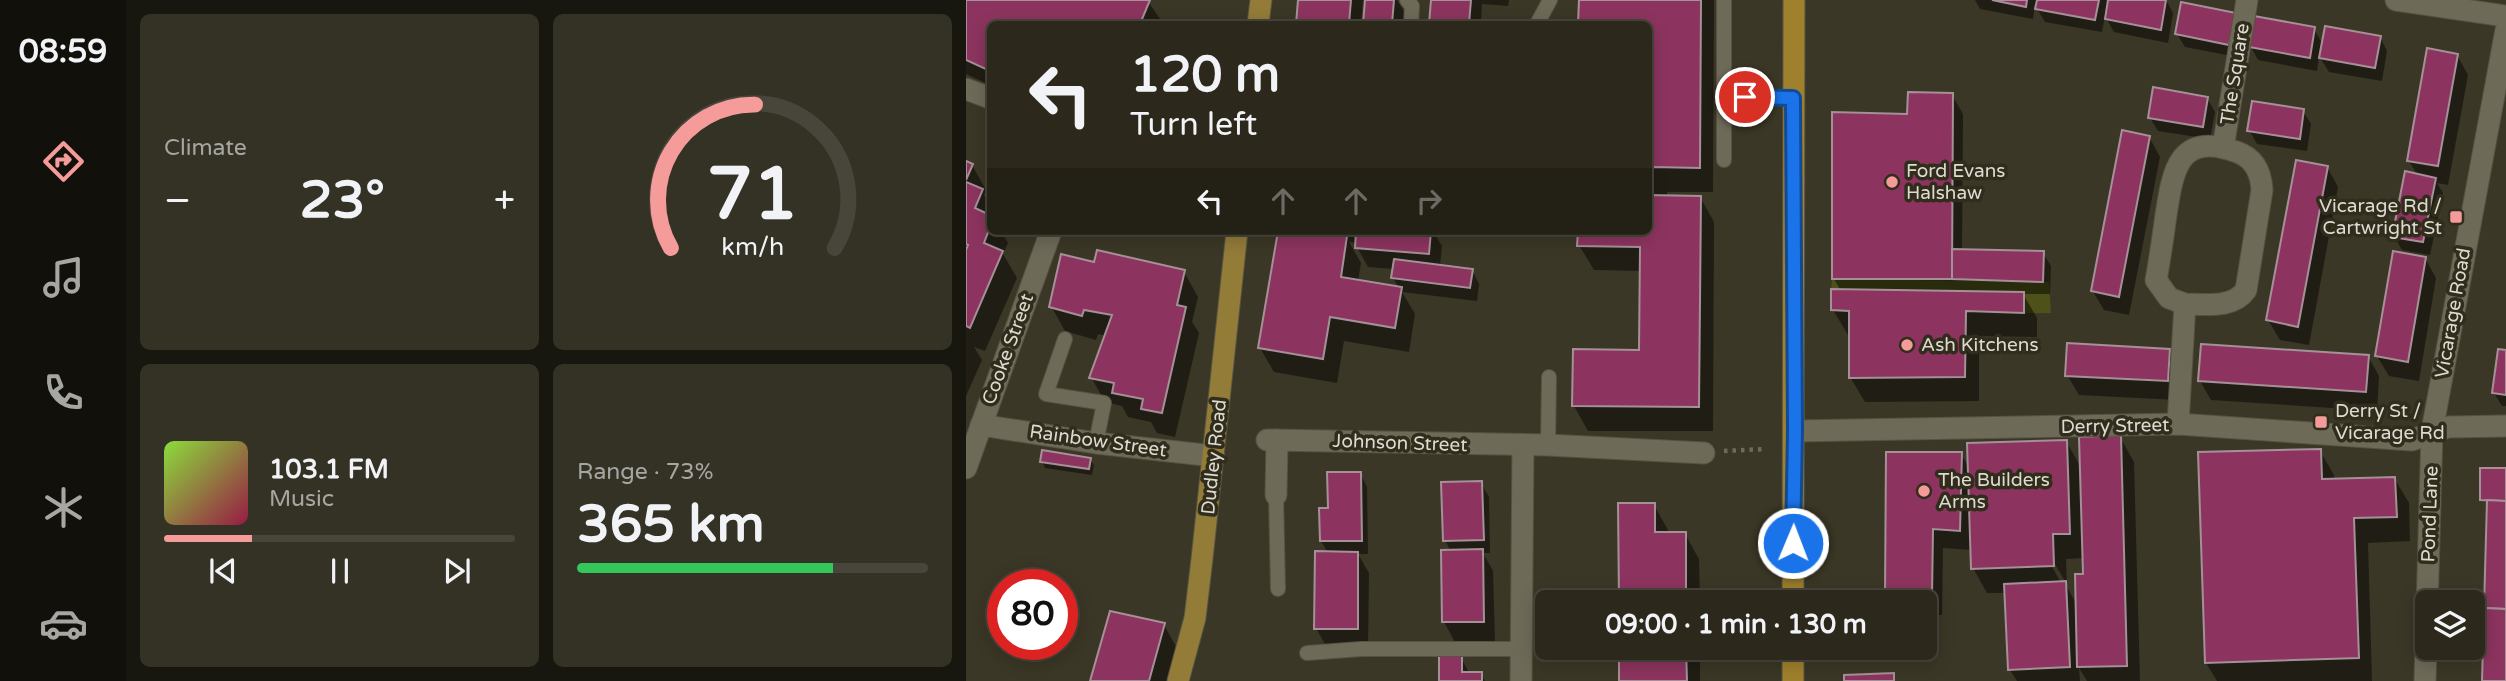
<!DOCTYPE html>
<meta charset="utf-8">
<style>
body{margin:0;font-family:"Varela Round",sans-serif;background:#343125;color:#f1f3f6;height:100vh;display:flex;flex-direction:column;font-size:26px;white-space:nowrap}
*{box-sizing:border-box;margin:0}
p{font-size:23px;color:#a6a6a3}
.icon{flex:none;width:38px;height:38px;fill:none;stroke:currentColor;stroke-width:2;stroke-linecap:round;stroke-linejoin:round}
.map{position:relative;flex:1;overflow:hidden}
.sheet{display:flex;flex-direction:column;gap:14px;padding:14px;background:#18170f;width:840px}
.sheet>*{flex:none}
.banner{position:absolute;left:21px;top:21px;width:665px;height:214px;border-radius:10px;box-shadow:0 4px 18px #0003,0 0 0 2px #48453b;background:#2c291c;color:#f1f3f6;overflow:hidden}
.controls{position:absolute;left:1449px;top:590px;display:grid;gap:14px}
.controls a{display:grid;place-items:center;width:70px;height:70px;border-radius:10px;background:#2c291c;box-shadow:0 4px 18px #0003,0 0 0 2px #48453b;font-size:35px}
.speed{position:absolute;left:21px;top:569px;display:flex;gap:14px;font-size:35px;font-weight:700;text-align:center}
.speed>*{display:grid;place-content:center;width:91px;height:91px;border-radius:50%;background:#2c291c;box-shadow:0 4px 18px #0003,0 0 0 2px #48453b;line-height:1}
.speed .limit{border:10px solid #d22;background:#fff;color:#111}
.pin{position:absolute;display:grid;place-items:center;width:60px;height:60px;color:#fff;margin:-30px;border:4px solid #fff;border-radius:50%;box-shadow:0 2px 7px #0007}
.me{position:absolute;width:77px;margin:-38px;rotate:1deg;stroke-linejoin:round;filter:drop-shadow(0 0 5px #0008)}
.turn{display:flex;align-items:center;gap:24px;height:147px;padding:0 28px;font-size:32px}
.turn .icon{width:91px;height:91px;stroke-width:2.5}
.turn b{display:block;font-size:49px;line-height:60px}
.lanes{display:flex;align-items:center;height:66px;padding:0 28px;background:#0003;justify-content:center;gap:35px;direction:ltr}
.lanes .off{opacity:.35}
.big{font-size:52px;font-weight:700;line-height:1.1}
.sheet .card{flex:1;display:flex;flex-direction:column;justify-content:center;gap:10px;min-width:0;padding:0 24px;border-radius:10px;background:#343125}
.sheet .dial{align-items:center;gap:0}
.dial svg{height:182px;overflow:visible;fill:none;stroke:#48453b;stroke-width:7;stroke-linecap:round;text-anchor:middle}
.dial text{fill:#f1f3f6;stroke:none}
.song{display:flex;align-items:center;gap:21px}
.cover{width:84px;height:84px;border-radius:10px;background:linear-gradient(135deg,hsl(90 70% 55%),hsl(340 70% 35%))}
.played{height:7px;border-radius:4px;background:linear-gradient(90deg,#f59b99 25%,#48453b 25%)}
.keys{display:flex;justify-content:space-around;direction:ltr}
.heat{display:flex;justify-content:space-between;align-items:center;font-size:38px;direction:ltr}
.charge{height:10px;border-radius:5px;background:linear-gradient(90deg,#34c759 73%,#48453b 0)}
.sheet .tiles{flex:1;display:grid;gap:14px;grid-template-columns:repeat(2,1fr)}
.trip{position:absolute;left:569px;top:590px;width:402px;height:70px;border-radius:10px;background:#2c291c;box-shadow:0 4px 18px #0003,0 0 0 2px #48453b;font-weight:700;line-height:70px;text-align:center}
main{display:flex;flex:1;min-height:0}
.tab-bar{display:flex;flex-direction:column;width:126px;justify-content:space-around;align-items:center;background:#12100b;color:#a6a6a3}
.tab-bar .icon{width:49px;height:49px}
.tab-bar .on{color:#f59b99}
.tab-bar b{font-size:32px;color:#f1f3f6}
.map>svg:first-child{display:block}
</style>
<main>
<nav class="tab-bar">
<b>08:59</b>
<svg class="icon on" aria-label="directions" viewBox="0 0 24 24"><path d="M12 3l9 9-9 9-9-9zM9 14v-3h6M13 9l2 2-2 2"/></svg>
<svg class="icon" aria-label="music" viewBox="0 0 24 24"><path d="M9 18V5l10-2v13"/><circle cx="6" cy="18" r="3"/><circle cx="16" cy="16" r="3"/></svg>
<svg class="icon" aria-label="phone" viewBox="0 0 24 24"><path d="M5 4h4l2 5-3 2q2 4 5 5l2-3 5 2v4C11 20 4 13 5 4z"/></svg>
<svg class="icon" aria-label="climate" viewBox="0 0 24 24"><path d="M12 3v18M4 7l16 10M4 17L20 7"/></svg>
<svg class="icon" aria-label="car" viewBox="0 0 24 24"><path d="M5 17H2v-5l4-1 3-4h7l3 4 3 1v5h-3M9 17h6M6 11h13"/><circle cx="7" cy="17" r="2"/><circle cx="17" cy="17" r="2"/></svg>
</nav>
<section class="sheet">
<div class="tiles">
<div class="card"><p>Climate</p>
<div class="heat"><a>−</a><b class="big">23°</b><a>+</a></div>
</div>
<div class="card dial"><svg viewBox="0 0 100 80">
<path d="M14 69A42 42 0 1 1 86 69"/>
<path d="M14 69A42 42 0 0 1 51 6" stroke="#f59b99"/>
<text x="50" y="56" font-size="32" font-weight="700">71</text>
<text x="50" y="72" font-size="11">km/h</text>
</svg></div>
<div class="card">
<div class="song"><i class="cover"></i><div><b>103.1 FM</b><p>Music</p></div></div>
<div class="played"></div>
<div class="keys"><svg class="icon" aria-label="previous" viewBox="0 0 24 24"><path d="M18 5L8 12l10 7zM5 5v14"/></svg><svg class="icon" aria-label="pause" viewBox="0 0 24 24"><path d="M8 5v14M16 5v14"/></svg><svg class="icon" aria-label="next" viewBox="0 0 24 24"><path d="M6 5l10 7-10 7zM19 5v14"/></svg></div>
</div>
<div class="card"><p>Range · 73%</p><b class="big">365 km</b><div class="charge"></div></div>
</div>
</section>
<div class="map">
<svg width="1540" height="681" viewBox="0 0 1540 681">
<rect width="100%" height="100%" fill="#3b3726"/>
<path fill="#4e5119" d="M 866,279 L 1083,282 L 1085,313 L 1058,313 L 1057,292 L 865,289 Z"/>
<g fill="#0007" fill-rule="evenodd">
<path d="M 0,0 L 181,0 L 195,20 L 193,24 L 24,24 L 24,85 L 0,74 Z"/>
<path d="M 334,0 L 397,0 L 395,24 L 332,24 Z"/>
<path d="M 401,0 L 431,0 L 442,18 L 441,24 L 399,24 Z"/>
<path d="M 467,0 L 543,0 L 542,6 L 516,4 L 515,24 L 465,24 Z"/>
<path d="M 614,0 L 748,0 L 747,192 L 701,192 L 701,197 L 734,197 L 748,222 L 747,431 L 622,431 L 608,406 L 675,352 L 676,271 L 628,270 L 613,245 L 613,231 L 682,231 L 682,24 L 614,24 Z"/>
<path d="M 1009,0 L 1140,0 L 1143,5 L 1144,0 L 1200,0 L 1207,13 L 1202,43 L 1148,32 L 1139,16 L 1136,32 L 1079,22 L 1069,5 L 1067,19 L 1014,9 Z"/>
<path d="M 1269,15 L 1271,57 L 1219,47 L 1211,34 Z"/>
<path d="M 1348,29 L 1357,45 L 1414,37 L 1421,51 L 1416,81 L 1363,72 L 1353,56 L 1351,71 L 1292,60 L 1285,47 Z"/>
<path d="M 1491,55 L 1502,75 L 1482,185 L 1471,183 L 1477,193 L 1464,255 L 1436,250 L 1428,236 L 1452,176 L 1443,161 Z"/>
<path d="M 986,95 L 997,114 L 996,251 L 1077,253 L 1085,266 L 1084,294 L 1057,294 L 1071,318 L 1071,337 L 1013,336 L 1013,401 L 899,402 L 884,377 L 884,335 L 882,335 L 867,310 L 875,291 L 868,279 L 943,116 Z"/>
<path d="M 1241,98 L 1249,112 L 1244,139 L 1192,131 L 1184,118 Z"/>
<path d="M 1337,111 L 1345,124 L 1341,151 L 1291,144 L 1283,130 Z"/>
<path d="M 1183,137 L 1194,157 L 1163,315 L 1138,310 L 1126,290 Z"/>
<path d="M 0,163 L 6,165 L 20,190 L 18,195 L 24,205 L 24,231 L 35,231 L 42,243 L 37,254 L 51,278 L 19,351 L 8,347 L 16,360 L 0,396 Z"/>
<path d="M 1361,167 L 1372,187 L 1343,345 L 1314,340 L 1302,320 Z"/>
<path d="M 313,231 L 467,231 L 476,246 L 474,266 L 506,270 L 513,284 L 511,301 L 436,292 L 449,314 L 443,352 L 378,341 L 371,383 L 308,372 L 294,348 ZM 383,242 L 391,243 L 391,247 L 402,267 L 428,269 L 427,278 L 433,288 L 392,281 L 395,263 Z"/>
<path d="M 1459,258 L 1470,278 L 1453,381 L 1423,376 L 1411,356 Z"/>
<path d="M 129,264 L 218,272 L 232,297 L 226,322 L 233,333 L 209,437 L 191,433 L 185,422 L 162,417 L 156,406 L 139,402 L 125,377 L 141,336 L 132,334 L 130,340 L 99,331 L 85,306 Z"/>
<path d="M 1203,350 L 1214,370 L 1212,400 L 1113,395 L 1101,375 Z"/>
<path d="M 1540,352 L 1540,406 L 1536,406 L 1528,393 Z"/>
<path d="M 1402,356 L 1413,376 L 1411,411 L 1245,400 L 1234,381 Z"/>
<path d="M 1154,437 L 1168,462 L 1174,681 L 1121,681 L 1113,668 L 1114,681 L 1051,681 L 1044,670 L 1040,593 L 1021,593 L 1007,568 L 1006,550 L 977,548 L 976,615 L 959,615 L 959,602 L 925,602 L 921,595 L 995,454 L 1003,468 L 1100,441 L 1116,469 ZM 1085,557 L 1100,583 L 1095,583 L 1082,559 ZM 1118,558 L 1118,576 L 1111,605 L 1101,587 L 1100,559 Z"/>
<path d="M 1354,451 L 1368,475 L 1368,480 L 1428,478 L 1443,503 L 1444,541 L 1402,543 L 1406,681 L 1251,681 L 1240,663 Z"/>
<path d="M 124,459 L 128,465 L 126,475 L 79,468 L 76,461 Z"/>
<path d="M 394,473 L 401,487 L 402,554 L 392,554 L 403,573 L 402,648 L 361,648 L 350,628 L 362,553 L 355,541 L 363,510 Z"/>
<path d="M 515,483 L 523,497 L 524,553 L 517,553 L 527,571 L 529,641 L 489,642 L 478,622 L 476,552 L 485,552 L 479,540 Z"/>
<path d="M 688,505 L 702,530 L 702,534 L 719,534 L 733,559 L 734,602 L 655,602 Z"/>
<path d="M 198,625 L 212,650 L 203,681 L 125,681 Z"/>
<rect x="655" y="648" width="79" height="33"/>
<path d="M 495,658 L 504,674 L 515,674 L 519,681 L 475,681 Z"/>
</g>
<g fill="#8c345f" stroke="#a59098" stroke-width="2">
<path d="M 0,0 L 184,0 L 174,24 L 24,24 L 24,71 L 0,60 Z"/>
<path d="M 332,0 L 385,0 L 383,24 L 330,24 Z"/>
<path d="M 399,0 L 428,0 L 426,24 L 397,24 Z"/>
<path d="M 465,0 L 505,0 L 503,24 L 463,24 Z"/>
<path d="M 613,0 L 735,0 L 734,168 L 687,167 L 687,181 L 682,181 L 682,24 L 612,24 Z"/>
<path d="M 1026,0 L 1061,0 L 1060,7 Z"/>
<path d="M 1071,0 L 1133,0 L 1129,20 L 1069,9 Z"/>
<path d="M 1142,0 L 1200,0 L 1195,30 L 1139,19 Z"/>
<path d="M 1215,2 L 1270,13 L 1263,45 L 1209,34 Z"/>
<path d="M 1288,16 L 1349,27 L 1344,58 L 1283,47 Z"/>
<path d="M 1359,26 L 1415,36 L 1409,68 L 1353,58 Z"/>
<path d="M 1461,48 L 1492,54 L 1472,166 L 1441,161 Z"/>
<path d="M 1187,87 L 1242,97 L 1237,127 L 1182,118 Z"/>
<path d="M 942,92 L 987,93 L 986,279 L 866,279 L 866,112 L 941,114 Z"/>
<path d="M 1286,101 L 1338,109 L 1334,139 L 1281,131 Z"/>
<path d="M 1156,130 L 1184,136 L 1153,297 L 1125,291 Z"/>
<path d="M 1330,160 L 1362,166 L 1332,327 L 1300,320 Z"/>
<path d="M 0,161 L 7,164 L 0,180 Z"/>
<path d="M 1439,171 L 1470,178 L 1457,242 L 1426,237 Z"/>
<path d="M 0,182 L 17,189 L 9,208 L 24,215 L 24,227 L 18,243 L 37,251 L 4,328 L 0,326 L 0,250 L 2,245 L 0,244 Z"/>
<path d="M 682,195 L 735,196 L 733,407 L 606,406 L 607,349 L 673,350 L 674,247 L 611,246 L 612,231 L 682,231 Z"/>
<path d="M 312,231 L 350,231 L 381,236 L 375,277 L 436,287 L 429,328 L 364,317 L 357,359 L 292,348 Z"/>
<path d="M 390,231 L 465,231 L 463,254 L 389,248 Z"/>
<path d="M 986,249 L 1078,251 L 1077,282 L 986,279 Z"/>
<path d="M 131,250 L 219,270 L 211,305 L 220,307 L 196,413 L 175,409 L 177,399 L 146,393 L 148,383 L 123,378 L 146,315 L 118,310 L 116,316 L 83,307 L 95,254 L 128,262 Z"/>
<path d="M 1427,251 L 1460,257 L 1442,362 L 1409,356 Z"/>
<path d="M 428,259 L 507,269 L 504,288 L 425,278 Z"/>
<path d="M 865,289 L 1058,292 L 1058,313 L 1000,311 L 999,377 L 883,378 L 883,311 L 865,310 Z"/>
<path d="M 1101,343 L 1204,349 L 1202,381 L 1099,376 Z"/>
<path d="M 1235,344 L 1403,355 L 1400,392 L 1232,381 Z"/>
<path d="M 1532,349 L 1540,350 L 1540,395 L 1526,393 Z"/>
<path d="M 1155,435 L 1161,666 L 1111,667 L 1109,574 L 1117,574 L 1113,437 Z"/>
<path d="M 1101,440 L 1104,534 L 1087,534 L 1088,566 L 1005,569 L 1001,443 Z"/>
<path d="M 1355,449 L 1356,479 L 1429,477 L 1431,517 L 1388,518 L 1393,658 L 1239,663 L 1232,452 Z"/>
<path d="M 76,450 L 125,458 L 123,469 L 74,462 Z"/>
<path d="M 920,452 L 996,452 L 994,531 L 967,529 L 966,596 L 919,596 Z"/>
<path d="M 1514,468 L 1540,468 L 1540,501 L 1514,500 Z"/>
<path d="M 361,472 L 395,472 L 396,541 L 354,541 L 353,508 L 362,508 Z"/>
<path d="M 516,481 L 518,540 L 477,541 L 475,482 Z"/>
<path d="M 1521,500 L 1540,501 L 1540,609 L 1518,608 Z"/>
<path d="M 652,503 L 689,503 L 689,532 L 720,532 L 720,602 L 653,602 Z"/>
<path d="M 517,549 L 518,622 L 476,622 L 475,550 Z"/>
<path d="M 349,551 L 392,552 L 392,629 L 348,629 Z"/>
<path d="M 1100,581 L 1104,667 L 1042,670 L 1038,584 Z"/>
<path d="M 1518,608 L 1540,609 L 1540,681 L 1516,681 Z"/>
<path d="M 144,611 L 199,623 L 183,681 L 124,681 Z"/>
<path d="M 653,648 L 720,648 L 721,681 L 653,681 Z"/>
<path d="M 473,656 L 496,656 L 496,672 L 516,672 L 516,681 L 473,681 Z"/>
<path d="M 928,673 L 928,681 L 878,681 L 878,675 Z"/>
</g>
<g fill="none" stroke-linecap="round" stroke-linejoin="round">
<defs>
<g id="service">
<path d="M 441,0 L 446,6 L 445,24"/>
<path d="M 758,0 L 758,160"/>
<path d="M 571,24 L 584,0"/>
<path d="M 758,97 L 827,98"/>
<path d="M 99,339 L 80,394 L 138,403 L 130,443"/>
<path d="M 582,445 L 583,377"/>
<path d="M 310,495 L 312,589"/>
<path d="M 341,653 L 395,649 L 555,649"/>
</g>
<g id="minor">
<path d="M 1430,0 L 1540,16"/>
<path d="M 0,89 L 24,98"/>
<path d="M 1257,148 L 1281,0"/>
<path d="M 1212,424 L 1219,304 L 1203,298 L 1190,280 C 1194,259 1197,237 1200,215 C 1207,169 1213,131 1271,152 C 1288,158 1295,172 1296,190 L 1280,290 C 1267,309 1239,304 1219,304"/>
<path d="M 15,425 L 130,443 L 248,456"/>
<path d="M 829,431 L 1212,424 L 1446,440 L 1482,427 L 1540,426"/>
<path d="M 301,440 L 582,445 L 738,453"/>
<path d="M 0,468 L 85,231"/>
<path d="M 310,495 L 311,440"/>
<path d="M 555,681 L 557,446"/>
<path d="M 1459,681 L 1466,431 L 1540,30"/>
</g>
<g id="primary">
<path d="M 292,24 L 295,0"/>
<path d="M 212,681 L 229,618 L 236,559 L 271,231"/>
</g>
<g id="trunk">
<path d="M 827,602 L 828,0"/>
<path d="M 827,648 L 827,681"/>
</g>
</defs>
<use href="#service" stroke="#565344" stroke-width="16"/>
<use href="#minor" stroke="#565344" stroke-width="23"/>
<use href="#primary" stroke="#565344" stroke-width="23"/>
<use href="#trunk" stroke="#565344" stroke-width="23"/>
<path stroke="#6f6b5c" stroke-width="4.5" stroke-dasharray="3.5 5" stroke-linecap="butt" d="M 758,451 L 800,449"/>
<use href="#service" stroke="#6e6a58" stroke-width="14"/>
<use href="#minor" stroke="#6e6a58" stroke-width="21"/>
<use href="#primary" stroke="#937b38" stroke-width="21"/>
<use href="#trunk" stroke="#9f802d" stroke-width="21"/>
</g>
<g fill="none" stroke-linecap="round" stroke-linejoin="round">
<defs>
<path id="route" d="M 779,97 L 827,98 L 829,431 L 827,543"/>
</defs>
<use href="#route" stroke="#114b97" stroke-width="18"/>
<use href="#route" stroke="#1a73e8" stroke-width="12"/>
</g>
<g fill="#f59b99" stroke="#312d1d" stroke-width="2.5">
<circle cx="926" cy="182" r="7"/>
<rect x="1483" y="210" width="14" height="14" rx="3.5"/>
<circle cx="941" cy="345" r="7"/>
<rect x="1348" y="415" width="14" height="14" rx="3.5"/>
<circle cx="958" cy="491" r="7"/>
</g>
<g text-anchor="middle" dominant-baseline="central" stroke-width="7" stroke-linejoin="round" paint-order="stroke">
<g font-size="19" fill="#dddad0" stroke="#312d1d">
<text transform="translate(1269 74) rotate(-81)">The Square</text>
<text transform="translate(1487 313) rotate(-80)">Vicarage Road</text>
<text transform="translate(42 349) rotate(-70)">Cooke Street</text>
<text transform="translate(1149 426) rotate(-1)">Derry Street</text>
<text transform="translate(132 441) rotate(8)">Rainbow Street</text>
<text transform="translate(434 443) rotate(2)">Johnson Street</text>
<text transform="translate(248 457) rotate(-84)">Dudley Road</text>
<text transform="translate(1464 514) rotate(-88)">Pond Lane</text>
</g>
<g font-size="19" fill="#dddad0" stroke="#312d1d" text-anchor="start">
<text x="940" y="171">Ford Evans<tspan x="940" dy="22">Halshaw</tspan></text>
<text x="1476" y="206" text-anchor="end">Vicarage Rd /<tspan x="1476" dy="22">Cartwright St</tspan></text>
<text x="955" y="345">Ash Kitchens</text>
<text x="1369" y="411">Derry St /<tspan x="1369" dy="22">Vicarage Rd</tspan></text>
<text x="972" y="480">The Builders<tspan x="972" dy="22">Arms</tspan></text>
</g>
</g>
</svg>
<div class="controls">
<a><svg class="icon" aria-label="layers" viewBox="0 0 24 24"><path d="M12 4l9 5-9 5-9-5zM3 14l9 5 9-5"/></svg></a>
</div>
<div class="speed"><div class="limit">80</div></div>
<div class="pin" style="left:779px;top:97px;background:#d93025"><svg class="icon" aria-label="arrive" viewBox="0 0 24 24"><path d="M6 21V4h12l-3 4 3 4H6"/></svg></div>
<svg class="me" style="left:827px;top:543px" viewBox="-20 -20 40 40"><circle r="17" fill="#1a73e8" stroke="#fff" stroke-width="3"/><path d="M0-11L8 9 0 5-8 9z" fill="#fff"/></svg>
<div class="trip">09:00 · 1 min · 130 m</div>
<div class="banner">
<div class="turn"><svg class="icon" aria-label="left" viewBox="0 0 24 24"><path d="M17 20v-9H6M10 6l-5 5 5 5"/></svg><div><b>120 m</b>Turn left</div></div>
<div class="lanes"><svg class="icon" aria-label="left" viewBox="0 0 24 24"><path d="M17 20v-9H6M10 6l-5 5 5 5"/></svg><svg class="icon off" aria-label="ahead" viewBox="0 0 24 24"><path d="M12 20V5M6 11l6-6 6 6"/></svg><svg class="icon off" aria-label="ahead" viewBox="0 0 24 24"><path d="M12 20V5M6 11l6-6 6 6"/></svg><svg class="icon off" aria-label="right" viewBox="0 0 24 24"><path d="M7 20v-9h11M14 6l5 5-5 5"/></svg></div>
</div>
</div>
</main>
